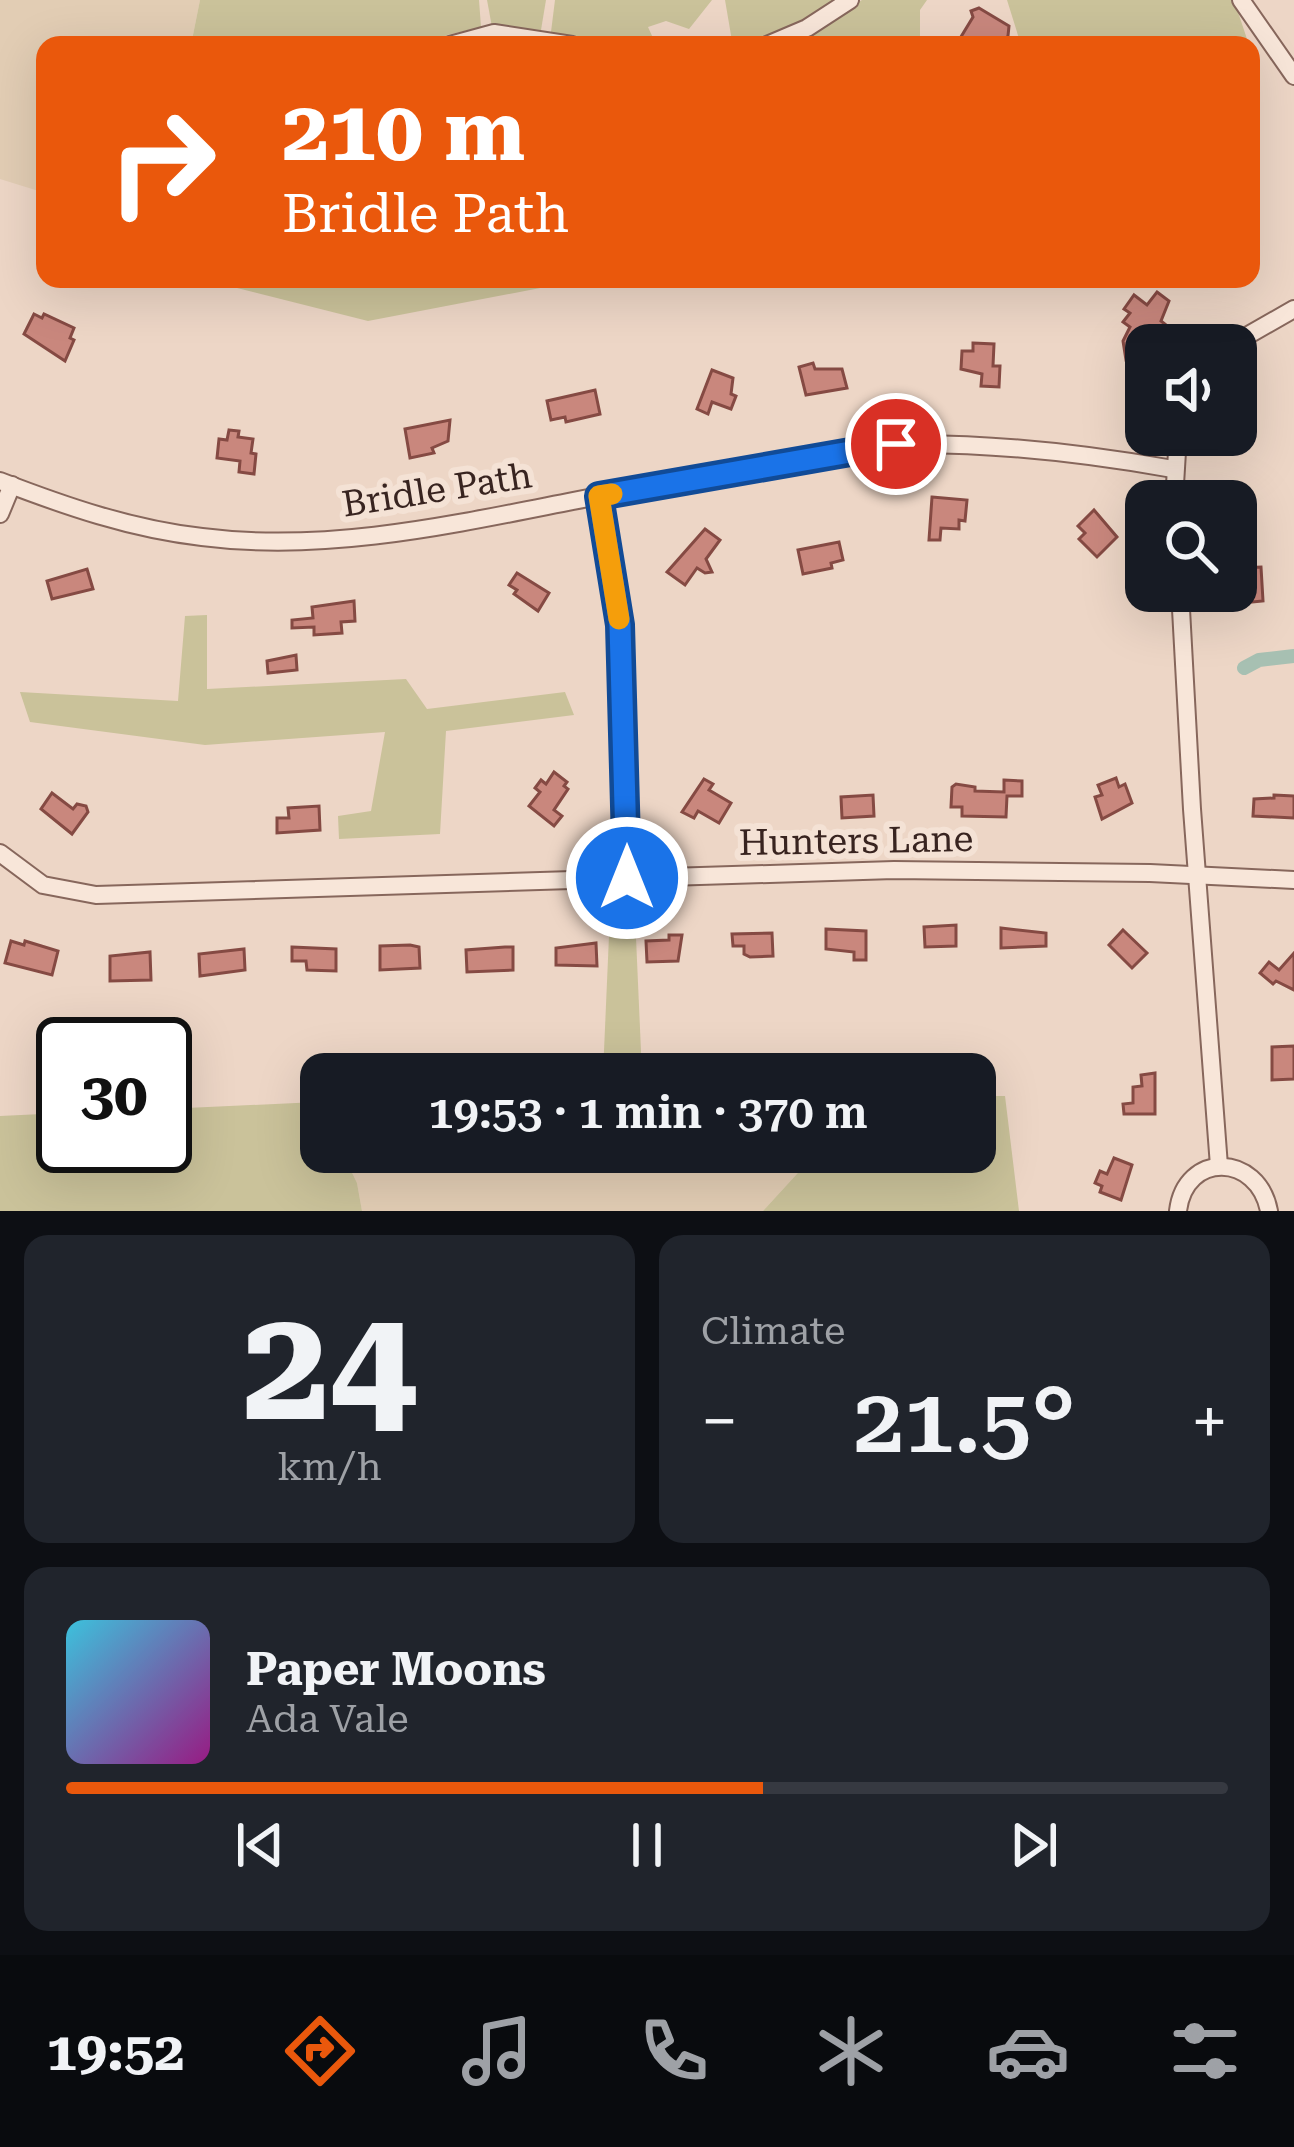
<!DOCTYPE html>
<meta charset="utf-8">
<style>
body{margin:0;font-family:"Roboto Serif",serif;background:#20242c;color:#f1f3f6;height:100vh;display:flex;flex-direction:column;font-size:45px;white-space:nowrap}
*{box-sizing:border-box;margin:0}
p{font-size:39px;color:#9ea1a6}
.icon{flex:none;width:66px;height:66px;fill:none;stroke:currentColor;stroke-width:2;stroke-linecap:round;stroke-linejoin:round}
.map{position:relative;height:1211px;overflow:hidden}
.panel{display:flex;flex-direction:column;gap:24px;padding:24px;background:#0d0f14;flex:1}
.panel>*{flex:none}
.top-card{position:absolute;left:36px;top:36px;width:1224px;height:252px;border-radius:24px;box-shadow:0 12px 48px #0002;background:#ea580c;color:#fff;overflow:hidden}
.buttons{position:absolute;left:1125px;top:324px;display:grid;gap:24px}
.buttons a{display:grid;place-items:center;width:132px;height:132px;border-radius:24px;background:#171b24;box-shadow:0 12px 48px #0002;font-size:60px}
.speed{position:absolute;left:36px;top:1017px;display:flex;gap:24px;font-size:60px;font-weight:700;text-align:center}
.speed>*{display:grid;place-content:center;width:156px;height:156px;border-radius:50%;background:#171b24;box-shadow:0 12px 48px #0002;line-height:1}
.speed .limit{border:6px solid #111;border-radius:18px;background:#fff;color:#111}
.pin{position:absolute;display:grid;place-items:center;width:102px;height:102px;color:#fff;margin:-51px;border:6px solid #fff;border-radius:50%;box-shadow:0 3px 12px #0007}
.me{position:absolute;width:132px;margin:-66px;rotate:0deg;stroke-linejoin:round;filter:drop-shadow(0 0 9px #0008)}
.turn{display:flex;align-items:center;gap:42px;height:252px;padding:0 48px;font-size:54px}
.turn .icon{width:156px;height:156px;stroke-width:2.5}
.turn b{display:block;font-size:84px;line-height:102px}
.big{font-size:90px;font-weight:600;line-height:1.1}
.panel .tile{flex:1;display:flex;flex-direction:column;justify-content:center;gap:18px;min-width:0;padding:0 42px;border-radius:24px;background:#20242c}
.panel .dial{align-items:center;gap:0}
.dial b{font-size:156px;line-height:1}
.song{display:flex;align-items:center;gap:36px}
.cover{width:144px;height:144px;border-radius:18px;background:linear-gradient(135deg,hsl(190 70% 55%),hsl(310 70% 35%))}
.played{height:12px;border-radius:6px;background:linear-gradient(90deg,#ea580c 60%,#363941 60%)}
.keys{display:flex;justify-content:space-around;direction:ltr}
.heat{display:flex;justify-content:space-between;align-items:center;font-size:66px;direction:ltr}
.panel .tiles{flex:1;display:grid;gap:24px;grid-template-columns:1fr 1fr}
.tile:last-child{grid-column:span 2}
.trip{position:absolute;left:300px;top:1053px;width:696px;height:120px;border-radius:24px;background:#171b24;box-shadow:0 12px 48px #0002;font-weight:600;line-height:120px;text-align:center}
.menu{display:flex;height:192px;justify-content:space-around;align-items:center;background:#090b0e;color:#9ea1a6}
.menu .icon{width:84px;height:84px}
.menu .active{color:#ea580c}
.menu b{font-size:54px;color:#f1f3f6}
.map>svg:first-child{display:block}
</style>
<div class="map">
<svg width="1294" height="1211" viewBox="0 0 1294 1211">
<rect width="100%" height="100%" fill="#edd6c6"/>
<g fill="#e2cdb4">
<path d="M 0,0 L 200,0 L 191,45 L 45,45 L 45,193 L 0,179 Z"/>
<path d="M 342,1152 L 817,1152 L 763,1211 L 362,1211 L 357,1183 Z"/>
</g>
<g fill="#cac29a">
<path d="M 200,0 L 479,0 L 481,27 L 447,35 L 433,45 L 191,45 Z"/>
<path d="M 487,0 L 546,0 L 541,30 L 492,27 Z"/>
<path d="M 555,0 L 712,0 L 689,29 L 666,21 L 648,27 L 653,38 L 693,45 L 611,45 L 554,36 L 551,32 Z"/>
<path d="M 725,0 L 842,0 L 776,36 L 751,44 L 699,45 L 716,39 L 732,41 Z"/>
<path d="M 862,0 L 927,0 L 920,10 L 920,45 L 783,45 Z"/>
<path d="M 1007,0 L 1234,0 L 1249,45 L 1021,45 Z"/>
<path d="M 201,279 L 587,279 L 368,321 Z"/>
<path d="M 207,615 L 207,689 L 406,679 L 427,709 L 565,692 L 574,715 L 446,731 L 440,834 L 339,839 L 338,816 L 371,811 L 385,732 L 205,745 L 30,722 L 20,692 L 178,701 L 185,616 Z"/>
<path d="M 611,890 L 634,892 L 642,1074 L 603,1074 Z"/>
<path d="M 975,1096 L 1005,1096 L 1019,1211 L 763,1211 L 817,1152 L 975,1152 Z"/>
<path d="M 317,1102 L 321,1111 L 321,1152 L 342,1152 L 357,1183 L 362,1211 L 0,1211 L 0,1116 L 63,1113 L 63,1146 L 165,1146 L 165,1109 Z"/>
</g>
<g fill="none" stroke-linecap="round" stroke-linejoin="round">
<path stroke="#a7c0b2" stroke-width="14" d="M 1244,668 L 1259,660 L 1294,656"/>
</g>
<g fill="#c9877d" stroke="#854a43" stroke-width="3">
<path d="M 979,8 L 1009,26 L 1008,36 L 1002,43 L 997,40 L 994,45 L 956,45 L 973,17 L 971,11 Z"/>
<path d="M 1157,292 L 1169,301 L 1161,321 L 1166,325 L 1158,334 L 1153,330 L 1142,338 L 1145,357 L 1126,360 L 1123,341 L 1130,327 L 1123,322 L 1130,313 L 1124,309 L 1134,295 L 1147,305 Z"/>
<path d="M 34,314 L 42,318 L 44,314 L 74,328 L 70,338 L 74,340 L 65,361 L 24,334 Z"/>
<path d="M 973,343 L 994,344 L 993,366 L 1000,366 L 999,387 L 981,386 L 982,374 L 961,369 L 962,351 L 973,351 Z"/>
<path d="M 813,363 L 815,369 L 842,369 L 847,388 L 806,395 L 799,367 Z"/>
<path d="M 712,370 L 733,378 L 731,394 L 736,396 L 731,409 L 712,402 L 708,414 L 697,409 Z"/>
<path d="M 595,390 L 600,414 L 566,422 L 565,417 L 551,420 L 547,401 Z"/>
<path d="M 450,420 L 448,441 L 432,448 L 434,453 L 410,458 L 405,429 Z"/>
<path d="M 229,430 L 239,431 L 238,437 L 253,439 L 251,453 L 256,454 L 254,474 L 239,472 L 240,461 L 217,458 L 219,439 L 227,440 Z"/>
<path d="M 932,497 L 967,500 L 965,521 L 959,520 L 959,529 L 941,528 L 940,540 L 929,540 Z"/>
<path d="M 1094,510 L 1117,537 L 1097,557 L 1079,539 L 1085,533 L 1078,526 Z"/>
<path d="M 705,529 L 720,540 L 706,559 L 712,572 L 705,573 L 697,568 L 685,585 L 667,572 Z"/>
<path d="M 839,542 L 843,560 L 831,563 L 832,568 L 803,574 L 798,550 Z"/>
<path d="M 1261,567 L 1263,601 L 1241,603 L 1239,568 Z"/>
<path d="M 87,569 L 93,589 L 52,599 L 47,581 Z"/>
<path d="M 517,573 L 549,593 L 538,611 L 514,594 L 517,590 L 509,585 Z"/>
<path d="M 354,601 L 355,621 L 341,622 L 342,633 L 314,635 L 314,627 L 292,628 L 292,620 L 313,618 L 312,607 Z"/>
<path d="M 296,655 L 297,670 L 268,673 L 267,661 Z"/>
<path d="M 554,772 L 567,782 L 564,786 L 568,789 L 554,810 L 562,816 L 554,826 L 529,806 L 540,792 L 535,788 L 541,780 L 546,784 Z"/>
<path d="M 1116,778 L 1119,787 L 1125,784 L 1132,803 L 1102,819 L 1095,797 L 1102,795 L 1098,785 Z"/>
<path d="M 704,779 L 713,784 L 709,790 L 731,803 L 719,823 L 698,811 L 694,818 L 682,812 Z"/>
<path d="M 1004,780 L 1022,781 L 1022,796 L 1007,796 L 1006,817 L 962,816 L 962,807 L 951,807 L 952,787 L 956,784 L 975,787 L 975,791 L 1004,792 Z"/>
<path d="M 52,793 L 73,809 L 77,804 L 86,806 L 88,812 L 72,834 L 41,809 Z"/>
<path d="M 873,795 L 874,816 L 842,818 L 841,797 Z"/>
<path d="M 1274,795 L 1294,796 L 1294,818 L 1253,816 L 1254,799 L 1274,798 Z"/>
<path d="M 319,806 L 320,830 L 277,833 L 277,818 L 289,818 L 288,808 Z"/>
<path d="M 956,925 L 956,946 L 925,947 L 924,927 Z"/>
<path d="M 1001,928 L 1046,933 L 1046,946 L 1001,948 Z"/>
<path d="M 826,929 L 866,931 L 866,960 L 854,960 L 854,952 L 826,949 Z"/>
<path d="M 1123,930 L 1147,953 L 1132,968 L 1109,945 Z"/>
<path d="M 772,933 L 773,956 L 750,957 L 744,954 L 744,946 L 733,946 L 732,934 Z"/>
<path d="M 669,935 L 682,935 L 678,961 L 647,962 L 646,941 L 669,940 Z"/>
<path d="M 11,941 L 24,945 L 25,941 L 58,951 L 52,975 L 5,963 Z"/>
<path d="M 596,943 L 597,966 L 556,965 L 556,948 Z"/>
<path d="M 410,945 L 419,947 L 420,968 L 380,970 L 380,946 Z"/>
<path d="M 292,947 L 336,949 L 336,971 L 307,970 L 306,961 L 292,961 Z"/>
<path d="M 505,947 L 513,947 L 513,970 L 467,972 L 466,950 Z"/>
<path d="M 244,949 L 245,970 L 200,976 L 199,954 Z"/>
<path d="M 150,952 L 151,980 L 110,981 L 110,956 Z"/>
<path d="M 1294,953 L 1294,990 L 1276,981 L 1273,984 L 1260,973 L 1269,962 L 1279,970 Z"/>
<path d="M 1294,1046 L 1294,1079 L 1272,1080 L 1272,1047 Z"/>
<path d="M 1155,1073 L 1155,1114 L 1124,1114 L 1123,1104 L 1133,1103 L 1133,1087 L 1142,1086 L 1141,1075 Z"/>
<path d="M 1114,1158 L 1132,1165 L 1121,1200 L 1100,1192 L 1102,1186 L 1095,1183 L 1100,1171 L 1107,1174 Z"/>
</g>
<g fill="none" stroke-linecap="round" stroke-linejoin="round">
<defs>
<g id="minor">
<path d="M 1241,0 L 1294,76"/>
<path d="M 450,45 L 494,33 L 572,45"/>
<path d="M 767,45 L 807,28 L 850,0"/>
<path d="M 1231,345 L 1294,309"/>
<path d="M 0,481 C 65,506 131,529 202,537 C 326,553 451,525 573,501 C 674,481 776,463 878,445 C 976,441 1077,452 1173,469"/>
<path d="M 599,497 L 619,624 L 627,878"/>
<path d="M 1174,501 L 1178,435"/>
<path d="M 0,514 L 12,485"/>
<path d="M 1180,591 L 1192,809 L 1219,1166"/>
<path d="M 0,853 L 43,885 L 96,895 L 894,870 L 1150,873 L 1294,880"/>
<path d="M 1178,1211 C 1185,1151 1258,1153 1269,1211"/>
</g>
</defs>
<use href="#minor" stroke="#87675c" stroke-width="20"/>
<use href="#minor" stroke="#f8e6d9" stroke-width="16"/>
</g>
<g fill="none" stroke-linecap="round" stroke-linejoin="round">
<defs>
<path id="route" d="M 627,878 L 620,625 L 599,496 L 896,444"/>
</defs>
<use href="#route" stroke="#114b97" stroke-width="30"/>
<use href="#route" stroke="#1a73e8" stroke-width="21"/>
<path stroke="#f59e0b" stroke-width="21" d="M 612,494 L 599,496 L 619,619"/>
</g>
<g text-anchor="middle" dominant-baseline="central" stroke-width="12" stroke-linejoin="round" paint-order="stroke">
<g font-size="36" fill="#382420" stroke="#f4e2d5">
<text transform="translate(437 490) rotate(-9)">Bridle Path</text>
<text transform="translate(856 841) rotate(-1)">Hunters Lane</text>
</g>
</g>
</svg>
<div class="buttons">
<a><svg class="icon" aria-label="sound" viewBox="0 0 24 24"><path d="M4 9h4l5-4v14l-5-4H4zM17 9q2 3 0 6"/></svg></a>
<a><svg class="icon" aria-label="search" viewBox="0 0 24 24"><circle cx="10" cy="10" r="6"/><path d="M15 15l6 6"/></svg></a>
</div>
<div class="speed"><div class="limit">30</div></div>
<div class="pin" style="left:896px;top:444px;background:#d93025"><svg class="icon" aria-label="arrive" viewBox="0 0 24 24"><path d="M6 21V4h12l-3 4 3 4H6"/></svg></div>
<svg class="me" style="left:627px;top:878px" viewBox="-20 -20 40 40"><circle r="17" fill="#1a73e8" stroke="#fff" stroke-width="3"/><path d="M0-11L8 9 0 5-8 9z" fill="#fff"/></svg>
<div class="trip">19:53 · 1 min · 370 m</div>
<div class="top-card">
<div class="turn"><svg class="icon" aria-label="right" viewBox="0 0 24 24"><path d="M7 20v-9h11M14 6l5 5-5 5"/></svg><div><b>210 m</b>Bridle Path</div></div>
</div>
</div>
<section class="panel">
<div class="tiles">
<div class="tile dial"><b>24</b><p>km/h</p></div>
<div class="tile"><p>Climate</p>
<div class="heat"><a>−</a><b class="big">21.5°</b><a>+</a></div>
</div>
<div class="tile">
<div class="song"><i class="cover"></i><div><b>Paper Moons</b><p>Ada Vale</p></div></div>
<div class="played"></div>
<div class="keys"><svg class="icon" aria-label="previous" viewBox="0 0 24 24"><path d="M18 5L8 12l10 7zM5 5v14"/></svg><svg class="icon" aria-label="pause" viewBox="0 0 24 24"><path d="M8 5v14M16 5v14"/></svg><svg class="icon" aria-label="next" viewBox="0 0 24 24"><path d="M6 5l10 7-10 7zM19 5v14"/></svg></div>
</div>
</div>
</section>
<nav class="menu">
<b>19:52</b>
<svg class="icon active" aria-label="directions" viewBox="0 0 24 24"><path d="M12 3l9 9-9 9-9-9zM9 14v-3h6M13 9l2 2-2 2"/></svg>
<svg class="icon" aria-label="music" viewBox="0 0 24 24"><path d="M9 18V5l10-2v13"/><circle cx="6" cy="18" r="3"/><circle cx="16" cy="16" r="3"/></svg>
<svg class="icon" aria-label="phone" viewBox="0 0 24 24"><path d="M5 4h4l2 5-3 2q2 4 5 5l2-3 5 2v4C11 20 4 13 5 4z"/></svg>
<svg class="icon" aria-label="climate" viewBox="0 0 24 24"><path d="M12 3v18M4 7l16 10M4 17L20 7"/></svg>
<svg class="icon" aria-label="car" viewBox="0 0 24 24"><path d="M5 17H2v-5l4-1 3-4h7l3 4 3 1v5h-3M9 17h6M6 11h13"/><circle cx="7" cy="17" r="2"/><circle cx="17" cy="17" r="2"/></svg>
<svg class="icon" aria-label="filters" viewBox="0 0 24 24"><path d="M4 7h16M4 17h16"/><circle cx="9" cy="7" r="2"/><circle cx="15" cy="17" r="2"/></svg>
</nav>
